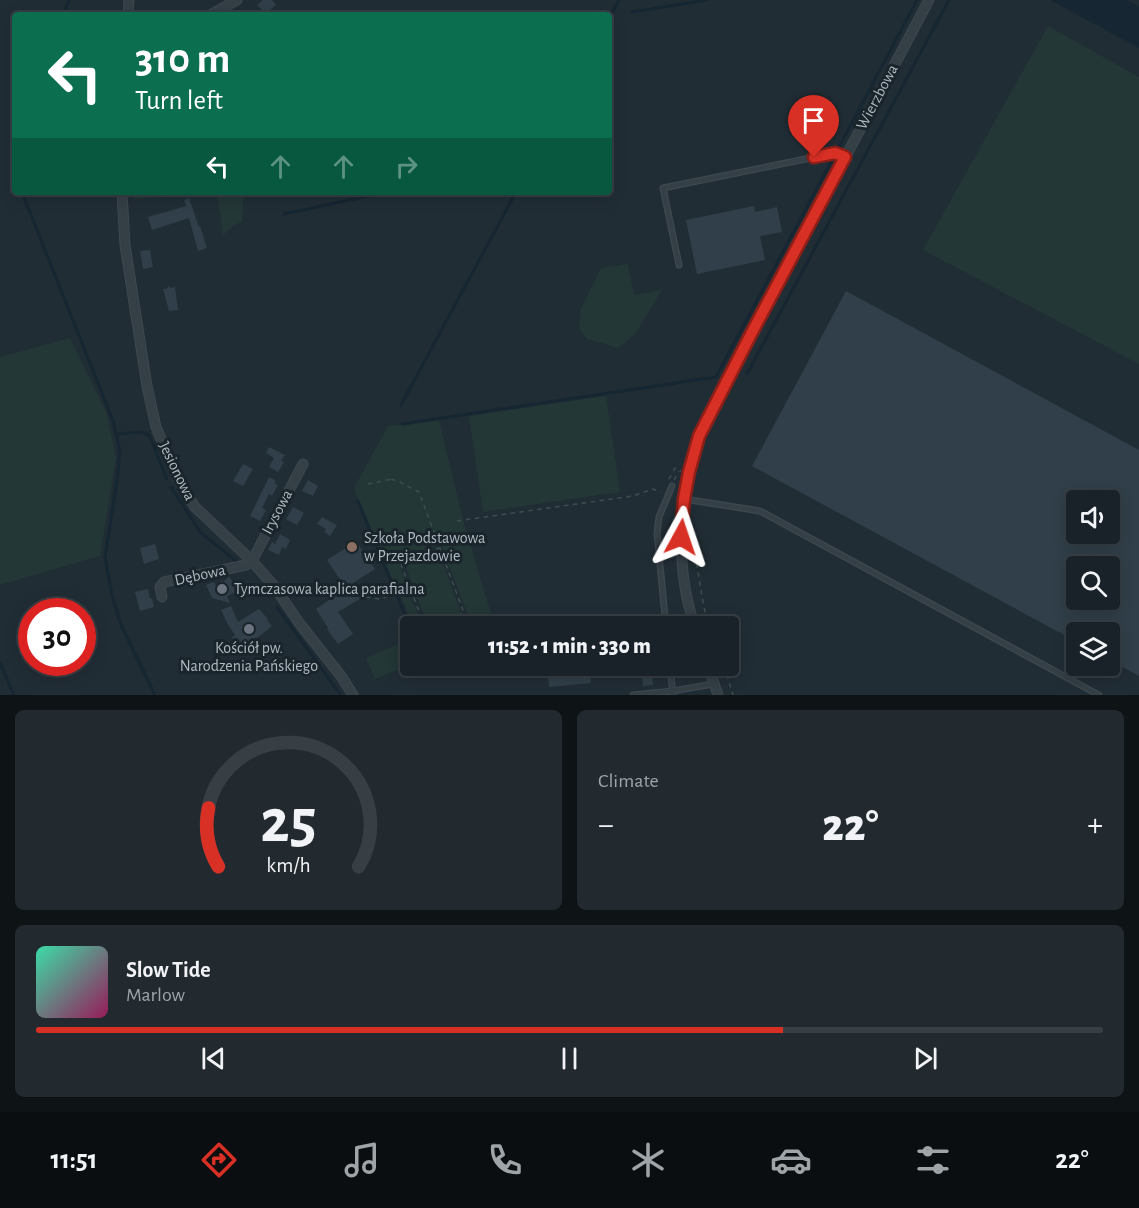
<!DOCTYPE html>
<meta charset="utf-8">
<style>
body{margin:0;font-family:"Alegreya Sans",sans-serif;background:#222a30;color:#f1f3f6;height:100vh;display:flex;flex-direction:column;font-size:22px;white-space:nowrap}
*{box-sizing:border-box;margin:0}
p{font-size:20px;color:#9fa4a8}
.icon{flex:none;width:33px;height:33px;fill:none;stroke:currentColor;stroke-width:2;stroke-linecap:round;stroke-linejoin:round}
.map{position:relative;height:695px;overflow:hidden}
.details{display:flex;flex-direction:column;gap:15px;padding:15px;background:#0e1316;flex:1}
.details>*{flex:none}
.hud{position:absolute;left:12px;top:12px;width:600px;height:183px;border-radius:6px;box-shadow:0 3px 15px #0003,0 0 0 2px #373f45;background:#0b6e4f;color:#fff;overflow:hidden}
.controls{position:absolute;left:1066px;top:490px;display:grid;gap:12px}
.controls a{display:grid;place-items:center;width:54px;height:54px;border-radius:6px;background:#192228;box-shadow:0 3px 15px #0003,0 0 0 2px #373f45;font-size:30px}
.speed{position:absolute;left:18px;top:598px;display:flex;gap:12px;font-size:30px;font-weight:700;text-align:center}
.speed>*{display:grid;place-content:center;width:78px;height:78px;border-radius:50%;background:#192228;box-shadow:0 3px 15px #0003,0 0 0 2px #373f45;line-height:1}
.speed .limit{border:9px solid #d22;background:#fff;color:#111}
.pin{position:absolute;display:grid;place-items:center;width:51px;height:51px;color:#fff;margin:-62px -26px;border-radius:50% 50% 50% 0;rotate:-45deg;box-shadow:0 0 6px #0007}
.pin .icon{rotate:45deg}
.me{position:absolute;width:66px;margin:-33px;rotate:5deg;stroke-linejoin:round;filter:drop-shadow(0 0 4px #0008)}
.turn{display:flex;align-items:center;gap:21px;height:126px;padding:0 24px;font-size:27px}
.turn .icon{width:78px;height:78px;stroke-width:2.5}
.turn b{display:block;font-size:42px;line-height:51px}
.lanes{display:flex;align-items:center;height:57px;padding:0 24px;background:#0003;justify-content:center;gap:30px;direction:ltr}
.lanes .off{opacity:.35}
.big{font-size:45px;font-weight:800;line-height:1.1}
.details .widget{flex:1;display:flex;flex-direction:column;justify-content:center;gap:9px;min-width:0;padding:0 21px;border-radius:9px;background:#222a30}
.details .dial{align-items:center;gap:0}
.dial svg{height:156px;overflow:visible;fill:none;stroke:#373f45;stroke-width:7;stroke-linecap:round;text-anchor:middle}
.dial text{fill:#f1f3f6;stroke:none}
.song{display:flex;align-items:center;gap:18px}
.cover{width:72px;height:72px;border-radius:9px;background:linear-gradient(135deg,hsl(160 70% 55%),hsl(330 70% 35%))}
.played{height:6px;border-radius:3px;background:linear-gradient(90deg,#d93025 70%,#373f45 70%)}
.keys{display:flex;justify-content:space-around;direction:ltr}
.heat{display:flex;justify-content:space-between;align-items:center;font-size:33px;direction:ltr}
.details .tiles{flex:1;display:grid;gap:15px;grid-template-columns:1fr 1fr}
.widget:last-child{grid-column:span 2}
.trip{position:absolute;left:400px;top:616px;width:339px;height:60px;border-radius:6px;background:#192228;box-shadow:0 3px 15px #0003,0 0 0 2px #373f45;font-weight:800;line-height:60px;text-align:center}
.dock{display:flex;height:96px;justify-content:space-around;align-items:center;background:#0a0e10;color:#9fa4a8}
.dock .icon{width:42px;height:42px}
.dock .active{color:#d93025}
.dock b{font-size:27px;color:#f1f3f6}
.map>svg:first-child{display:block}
</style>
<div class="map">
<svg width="1139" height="695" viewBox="0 0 1139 695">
<rect width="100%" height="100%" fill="#212d35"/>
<g fill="#233736">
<path d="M 1048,26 L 1139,77 L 1139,364 L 923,250 Z"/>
<path d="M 134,192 L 244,192 L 242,222 L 234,225 L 223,235 L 217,193 L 134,199 Z"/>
<path d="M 628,264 L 634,295 L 662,290 L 635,334 L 618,348 L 587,339 L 579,328 L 581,308 L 601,268 Z"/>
<path d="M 70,338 L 107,414 L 116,458 L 100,556 L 0,585 L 0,357 Z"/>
<path d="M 606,396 L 620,492 L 483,512 L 469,416 Z"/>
<path d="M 439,420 L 464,524 L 495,627 L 465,627 L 462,621 L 447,627 L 430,627 L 467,613 L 438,536 L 440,535 L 433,537 L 436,546 L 398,561 L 407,586 L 393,591 L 354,488 L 388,426 Z"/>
<path d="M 438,549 L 461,613 L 428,626 L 404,562 Z"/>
<path d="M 408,591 L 413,604 L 414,604 L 423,627 L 414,627 L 400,594 Z"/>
<path d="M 403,642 L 411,664 L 375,679 L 366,658 Z"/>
</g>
<path fill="#162632" d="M 1050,0 L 1128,0 L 1139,6 L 1139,48 Z"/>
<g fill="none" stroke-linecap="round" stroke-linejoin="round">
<g stroke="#162632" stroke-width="3">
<path d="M 632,12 L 706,0"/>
<path d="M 63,15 L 69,0"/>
<path d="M 609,18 L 619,0"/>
<path d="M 838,149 L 917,0"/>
<path d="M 22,192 L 113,421 L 120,451 L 117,481 L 105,557 L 112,595 L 121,625 L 155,695"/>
<path d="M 284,214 L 387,192"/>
<path d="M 747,374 L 949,0"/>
<path d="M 401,405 L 516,192"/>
<path d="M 402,424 L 716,377 L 832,160"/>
<path d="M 116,434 L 142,432 L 149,435 L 167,479"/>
<path d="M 171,487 L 201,533 L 236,561"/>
<path d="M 358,501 L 411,629"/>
<path d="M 277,607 L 340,694"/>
<path d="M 540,627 L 565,617 L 604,617"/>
<path d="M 0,663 L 14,695"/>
<path d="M 426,666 L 428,670 L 442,668"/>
</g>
</g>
<g fill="#303f49" fill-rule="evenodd">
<path d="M 263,0 L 272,0 L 276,5 L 266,14 L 257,5 Z"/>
<path d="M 189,198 L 199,227 L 200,226 L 207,248 L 198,251 L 189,218 L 152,230 L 148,217 L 186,206 L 184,200 Z"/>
<path d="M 754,206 L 755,212 L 777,207 L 782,232 L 760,236 L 765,260 L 697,274 L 686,220 Z"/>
<path d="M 150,250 L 153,267 L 143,269 L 140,251 Z"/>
<path d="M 169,286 L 171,288 L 175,287 L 178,310 L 169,311 L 163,289 L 166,289 Z"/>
<path d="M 846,291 L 1139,450 L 1139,676 L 1110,660 L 1110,633 L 1077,633 L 1077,642 L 752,466 ZM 1077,501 L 1110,501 L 1110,534 L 1077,534 ZM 1077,567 L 1110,567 L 1110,600 L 1077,600 Z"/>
<path d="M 269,447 L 285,455 L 281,461 L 284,462 L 278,472 L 269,467 L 274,458 L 266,453 Z"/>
<path d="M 243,464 L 253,469 L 243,486 L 233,481 Z"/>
<path d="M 269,477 L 276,481 L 275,484 L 278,485 L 272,496 L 269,494 L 262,508 L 266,510 L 260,521 L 250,516 Z"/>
<path d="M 308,480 L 318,486 L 313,496 L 302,491 Z"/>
<path d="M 293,507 L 304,513 L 297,525 L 286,519 Z"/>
<path d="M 322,517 L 337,525 L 330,536 L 324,532 L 326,529 L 317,524 Z"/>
<path d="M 280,534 L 290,540 L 286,549 L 282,547 L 279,555 L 268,550 L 272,542 L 275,544 Z"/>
<path d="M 356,541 L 375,569 L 353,583 L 363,597 L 338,612 L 353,634 L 338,644 L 327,629 L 328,628 L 316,609 L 336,595 L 333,591 L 343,584 L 327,560 Z"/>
<path d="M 155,544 L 159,559 L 144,564 L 140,548 Z"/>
<path d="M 229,577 L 233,582 L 236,592 L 227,596 L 230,603 L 212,598 L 206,585 L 214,582 L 215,585 L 217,585 L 222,581 L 223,582 Z"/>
<path d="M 148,589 L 150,599 L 152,598 L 154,607 L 140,611 L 135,592 Z"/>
<path d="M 231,606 L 238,622 L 259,609 L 268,619 L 267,620 L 272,626 L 251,643 L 250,642 L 244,647 L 240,641 L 237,644 L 232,637 L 235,635 L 227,623 L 221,610 Z"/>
<path d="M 547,666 L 589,666 L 591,683 L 549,687 Z"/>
<path d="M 652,672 L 653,685 L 643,686 L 641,673 Z"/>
</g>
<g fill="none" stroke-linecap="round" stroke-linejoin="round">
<defs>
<g id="lane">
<path d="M 679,265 L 663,188 L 835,153 L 844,157"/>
<path d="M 684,499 L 760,511 L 1099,695"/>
<path d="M 666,627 L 657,533 L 659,517 L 672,486"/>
<path d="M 670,666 L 673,695"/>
<path d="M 633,695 L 673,691 L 713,684"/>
</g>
<g id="street">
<path d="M 128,15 L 129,0"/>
<path d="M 210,15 L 237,0"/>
<path d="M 122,192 L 125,245 L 147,386 L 156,427 L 178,479 L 185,492 L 195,507 L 251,560 L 274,586 L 300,624 L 341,676 L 353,695"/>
<path d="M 162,597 L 160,587 L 164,582 L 246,565 L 254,557 L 303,464"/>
<path d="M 695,627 C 675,569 679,507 695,448 C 701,428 713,409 722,390 C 738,359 754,328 771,297 C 823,198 876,99 929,0"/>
<path d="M 708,666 L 718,695"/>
</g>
</defs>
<use href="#lane" stroke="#3e4850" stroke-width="7"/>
<use href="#street" stroke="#3e4850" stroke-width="11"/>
<g stroke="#3c4f4d" stroke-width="1.5" stroke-dasharray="4.5 4.5" stroke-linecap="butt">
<path d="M 391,479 L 400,482 L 419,492 L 464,613 L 427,627"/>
<path d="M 669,479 L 675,468 L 681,471"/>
<path d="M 674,480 L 679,471"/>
<path d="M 368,484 L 392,479"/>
<path d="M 457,521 L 633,496 L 653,489 L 661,492"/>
<path d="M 691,537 C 699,567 700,597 709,627"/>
<path d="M 366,597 L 380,599 L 410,588"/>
<path d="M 425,627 L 400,562 L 439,548"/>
<path d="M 724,666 L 733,695"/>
</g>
<use href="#lane" stroke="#343f46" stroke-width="4.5"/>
<use href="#street" stroke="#343f46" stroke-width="9"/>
</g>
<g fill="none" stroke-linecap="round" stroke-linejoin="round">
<defs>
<path id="route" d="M 681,537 L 684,499 L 689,472 L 699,436 L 750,336 L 845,157 L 835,153 L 814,157"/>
</defs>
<use href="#route" stroke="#8d1f18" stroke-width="15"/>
<use href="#route" stroke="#d93025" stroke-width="10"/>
</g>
<circle fill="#8d6e63" stroke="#1a242b" stroke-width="2" cx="352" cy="547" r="6"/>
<g fill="#6b7280" stroke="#1a242b" stroke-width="2">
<circle cx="222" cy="589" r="6"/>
<circle cx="249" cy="629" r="6"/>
</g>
<g text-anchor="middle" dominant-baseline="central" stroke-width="6" stroke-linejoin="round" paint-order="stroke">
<g font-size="16" fill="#afbac3" stroke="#1a242b">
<text transform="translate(877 97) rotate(-62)">Wierzbowa</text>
<text transform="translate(177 471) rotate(64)">Jesionowa</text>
<text transform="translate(277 512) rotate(-62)">Irysowa</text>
<text transform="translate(200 575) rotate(-12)">Dębowa</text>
</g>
<g font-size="16" fill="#afbac3" stroke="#1a242b" text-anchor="start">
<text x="364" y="538">Szkoła Podstawowa<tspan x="364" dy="18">w Przejazdowie</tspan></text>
<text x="234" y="589">Tymczasowa kaplica parafialna</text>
<text x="249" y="648" text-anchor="middle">Kościół pw.<tspan x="249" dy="18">Narodzenia Pańskiego</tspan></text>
</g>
</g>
</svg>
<div class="controls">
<a><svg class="icon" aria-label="sound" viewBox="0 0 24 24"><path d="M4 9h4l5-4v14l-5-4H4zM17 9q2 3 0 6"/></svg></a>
<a><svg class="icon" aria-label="search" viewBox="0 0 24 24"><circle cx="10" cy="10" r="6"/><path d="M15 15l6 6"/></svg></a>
<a><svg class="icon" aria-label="layers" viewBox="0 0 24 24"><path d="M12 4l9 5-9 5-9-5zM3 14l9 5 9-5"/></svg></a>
</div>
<div class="speed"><div class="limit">30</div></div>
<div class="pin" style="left:814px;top:157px;background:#d93025"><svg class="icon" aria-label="arrive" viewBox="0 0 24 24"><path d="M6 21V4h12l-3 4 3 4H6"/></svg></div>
<svg class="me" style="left:681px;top:537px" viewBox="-20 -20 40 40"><path d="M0-17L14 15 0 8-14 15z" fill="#d93025" stroke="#fff" stroke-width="4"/></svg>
<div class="trip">11:52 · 1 min · 330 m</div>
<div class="hud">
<div class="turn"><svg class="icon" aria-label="left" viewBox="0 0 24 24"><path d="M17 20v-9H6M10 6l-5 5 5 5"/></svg><div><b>310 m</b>Turn left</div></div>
<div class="lanes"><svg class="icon" aria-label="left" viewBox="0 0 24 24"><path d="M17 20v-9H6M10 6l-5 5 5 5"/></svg><svg class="icon off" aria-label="ahead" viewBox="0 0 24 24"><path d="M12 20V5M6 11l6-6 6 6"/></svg><svg class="icon off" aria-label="ahead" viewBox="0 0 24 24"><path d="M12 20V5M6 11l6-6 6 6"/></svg><svg class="icon off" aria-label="right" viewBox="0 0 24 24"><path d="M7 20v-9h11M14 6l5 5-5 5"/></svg></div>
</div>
</div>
<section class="details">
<div class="tiles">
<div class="widget dial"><svg viewBox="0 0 100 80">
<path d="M14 69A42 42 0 1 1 86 69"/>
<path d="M14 69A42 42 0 0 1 9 39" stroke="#d93025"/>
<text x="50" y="56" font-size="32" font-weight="700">25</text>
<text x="50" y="72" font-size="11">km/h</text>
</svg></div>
<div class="widget"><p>Climate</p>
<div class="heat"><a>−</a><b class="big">22°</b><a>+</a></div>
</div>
<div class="widget">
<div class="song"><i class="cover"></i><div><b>Slow Tide</b><p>Marlow</p></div></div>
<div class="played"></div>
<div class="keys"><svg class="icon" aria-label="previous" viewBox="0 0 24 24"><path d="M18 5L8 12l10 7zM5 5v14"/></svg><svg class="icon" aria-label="pause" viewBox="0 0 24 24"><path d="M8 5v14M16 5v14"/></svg><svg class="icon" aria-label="next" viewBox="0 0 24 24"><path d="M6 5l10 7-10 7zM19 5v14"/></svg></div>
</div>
</div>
</section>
<nav class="dock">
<b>11:51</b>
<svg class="icon active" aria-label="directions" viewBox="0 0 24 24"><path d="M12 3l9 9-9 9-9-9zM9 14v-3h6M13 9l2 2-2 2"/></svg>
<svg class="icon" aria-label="music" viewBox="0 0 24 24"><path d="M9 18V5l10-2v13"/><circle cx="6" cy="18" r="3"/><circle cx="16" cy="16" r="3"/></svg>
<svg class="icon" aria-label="phone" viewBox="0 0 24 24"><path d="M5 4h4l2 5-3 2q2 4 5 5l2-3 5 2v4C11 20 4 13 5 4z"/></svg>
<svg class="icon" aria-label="climate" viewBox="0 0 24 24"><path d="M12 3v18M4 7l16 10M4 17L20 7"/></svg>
<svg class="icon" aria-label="car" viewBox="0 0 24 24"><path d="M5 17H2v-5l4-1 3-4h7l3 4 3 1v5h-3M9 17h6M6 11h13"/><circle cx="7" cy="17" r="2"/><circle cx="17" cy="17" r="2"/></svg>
<svg class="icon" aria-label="filters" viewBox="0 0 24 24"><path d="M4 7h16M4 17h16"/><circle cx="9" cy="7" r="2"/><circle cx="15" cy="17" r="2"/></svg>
<b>22°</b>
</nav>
